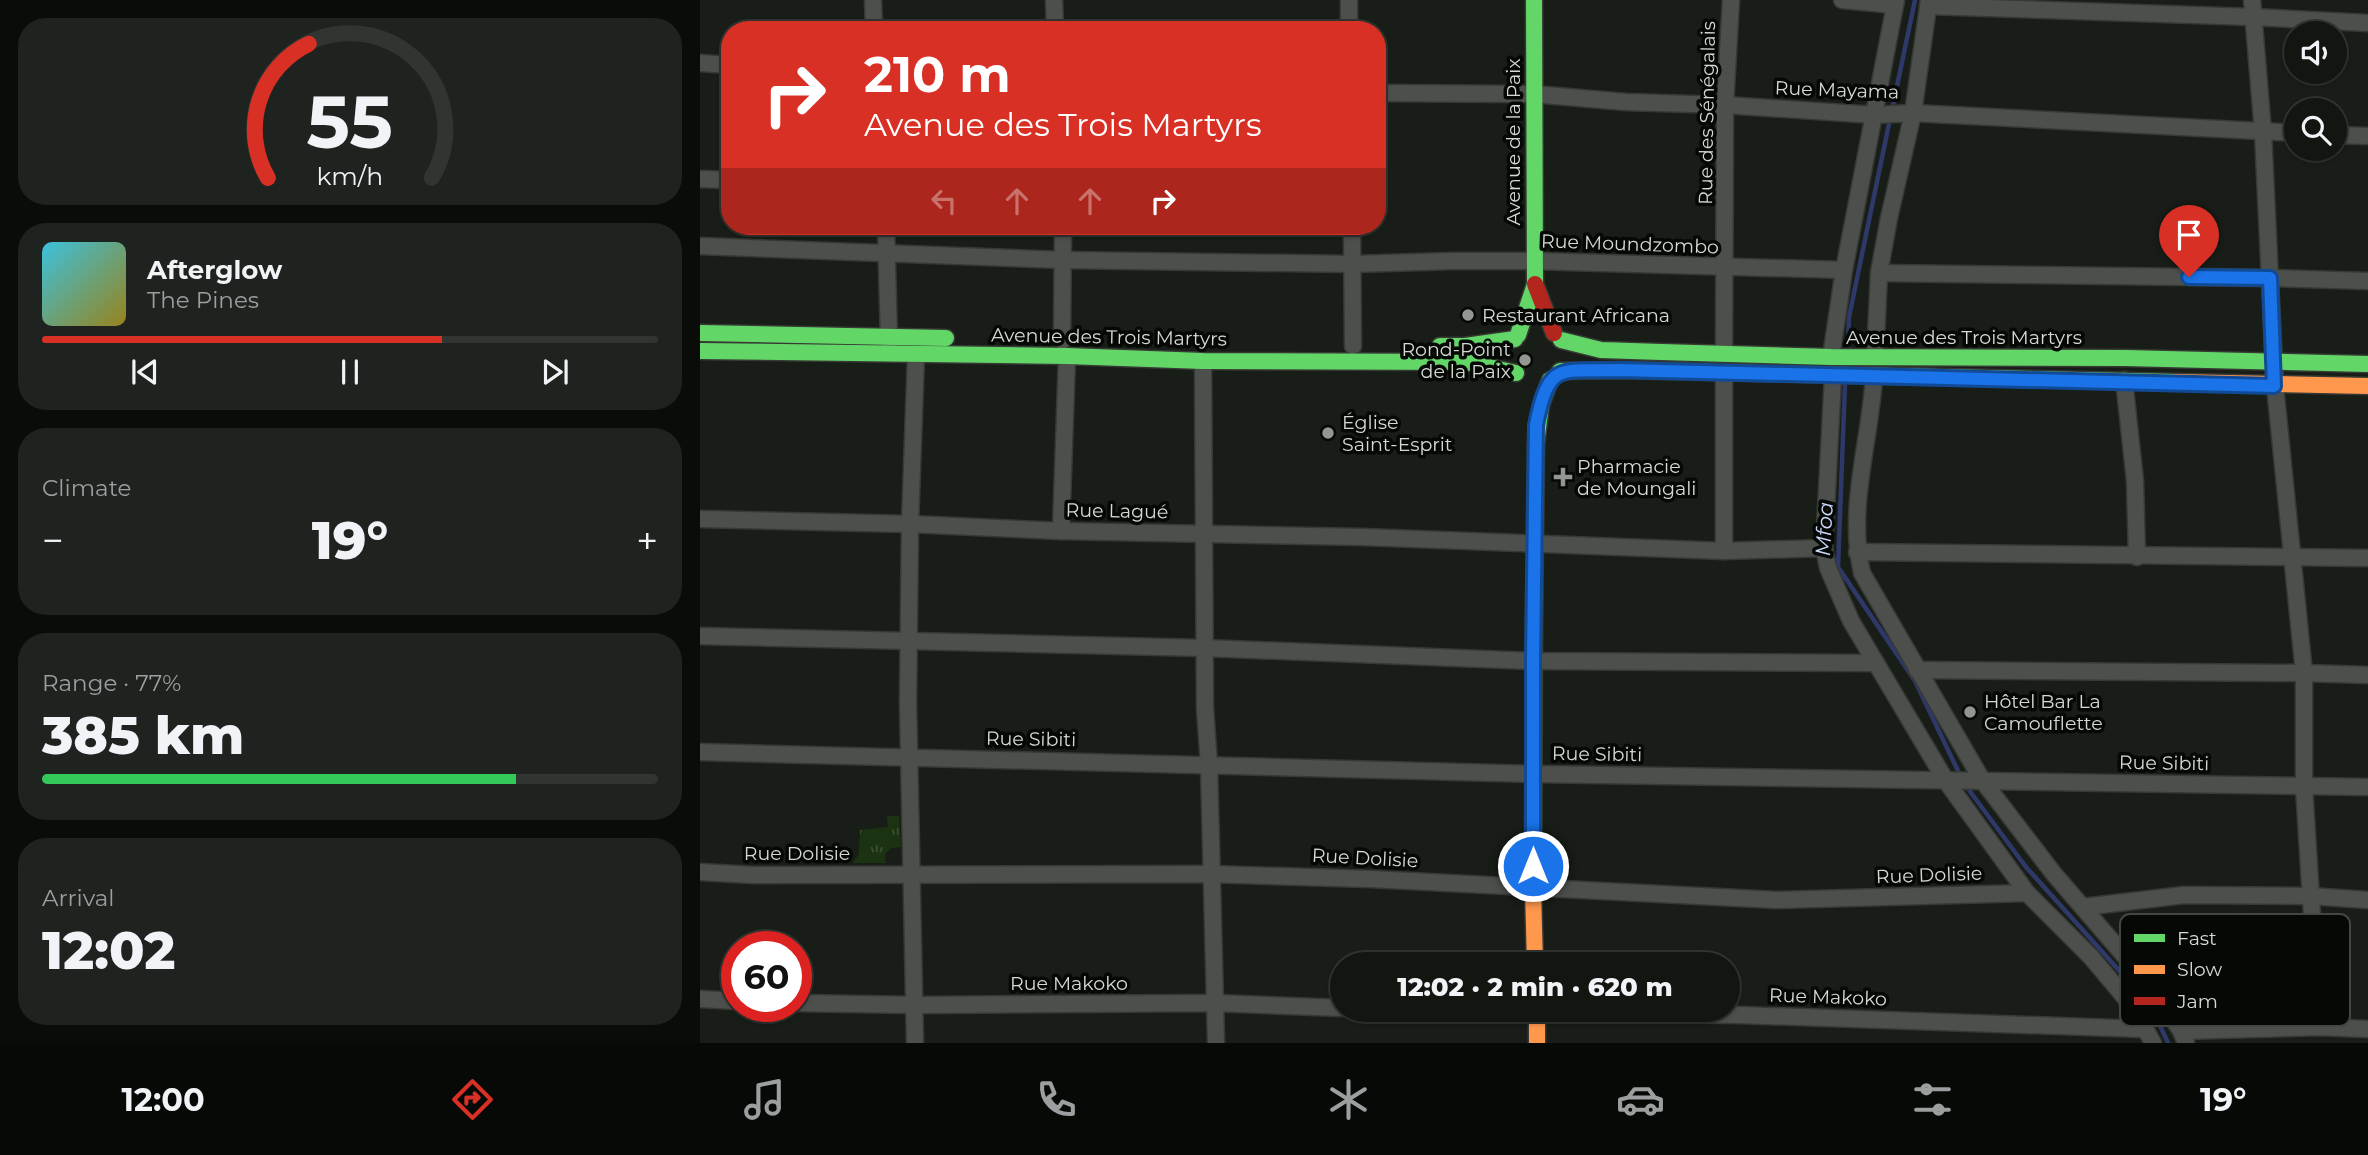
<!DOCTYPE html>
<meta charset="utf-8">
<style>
body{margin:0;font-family:Montserrat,sans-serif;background:#1f231f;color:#f1f3f6;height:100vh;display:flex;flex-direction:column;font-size:26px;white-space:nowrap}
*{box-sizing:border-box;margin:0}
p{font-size:23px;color:#9c9f9f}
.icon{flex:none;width:38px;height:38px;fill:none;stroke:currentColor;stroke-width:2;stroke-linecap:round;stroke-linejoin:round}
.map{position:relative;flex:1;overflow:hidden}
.panel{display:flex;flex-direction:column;gap:18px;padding:18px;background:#0a0c09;width:700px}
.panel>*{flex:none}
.guide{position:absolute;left:21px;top:21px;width:665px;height:214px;border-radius:28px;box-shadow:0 2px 5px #0004,0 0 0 2px #313531;background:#d93025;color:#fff;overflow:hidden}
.fabs{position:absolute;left:1584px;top:21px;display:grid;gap:14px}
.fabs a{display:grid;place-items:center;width:63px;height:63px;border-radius:50%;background:#121611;box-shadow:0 2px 5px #0004,0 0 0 2px #313531;font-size:35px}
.speed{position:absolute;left:21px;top:931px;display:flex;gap:14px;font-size:35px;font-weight:700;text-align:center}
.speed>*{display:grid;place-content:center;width:91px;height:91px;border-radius:50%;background:#121611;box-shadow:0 2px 5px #0004,0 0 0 2px #313531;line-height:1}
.speed .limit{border:10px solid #d22;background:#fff;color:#111}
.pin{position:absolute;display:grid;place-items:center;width:60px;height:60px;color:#fff;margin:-72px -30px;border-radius:50% 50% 50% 0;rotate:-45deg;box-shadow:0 0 7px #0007}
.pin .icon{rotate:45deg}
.me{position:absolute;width:77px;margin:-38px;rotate:0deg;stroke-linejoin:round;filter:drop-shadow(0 0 5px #0008)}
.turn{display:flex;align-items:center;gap:24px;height:147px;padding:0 28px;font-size:32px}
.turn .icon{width:91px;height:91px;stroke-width:2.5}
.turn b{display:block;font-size:49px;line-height:60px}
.lanes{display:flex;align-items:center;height:66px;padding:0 28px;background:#0003;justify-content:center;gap:35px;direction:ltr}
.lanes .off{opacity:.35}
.big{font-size:52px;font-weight:800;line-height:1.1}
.panel .card{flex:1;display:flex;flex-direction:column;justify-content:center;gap:10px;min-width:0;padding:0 24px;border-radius:28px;background:#1f231f}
.panel .dial{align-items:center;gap:0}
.dial svg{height:182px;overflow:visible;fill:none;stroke:#313531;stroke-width:7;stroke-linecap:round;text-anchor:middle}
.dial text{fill:#f1f3f6;stroke:none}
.song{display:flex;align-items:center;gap:21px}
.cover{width:84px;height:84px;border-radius:10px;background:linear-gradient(135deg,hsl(190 70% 55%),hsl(50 70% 35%))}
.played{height:7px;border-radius:4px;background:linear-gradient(90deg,#d93025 65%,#313531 65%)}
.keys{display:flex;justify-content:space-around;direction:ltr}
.heat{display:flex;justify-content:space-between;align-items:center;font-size:38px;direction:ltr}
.charge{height:10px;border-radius:5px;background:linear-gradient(90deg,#34c759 77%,#313531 0)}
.trip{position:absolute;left:630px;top:952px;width:410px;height:70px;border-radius:35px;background:#121611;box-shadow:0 2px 5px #0004,0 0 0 2px #313531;font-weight:800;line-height:70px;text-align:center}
.tab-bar{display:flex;height:112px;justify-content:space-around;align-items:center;background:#070907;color:#9c9f9f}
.tab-bar .icon{width:49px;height:49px}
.tab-bar .active{color:#d93025}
.tab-bar b{font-size:32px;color:#f1f3f6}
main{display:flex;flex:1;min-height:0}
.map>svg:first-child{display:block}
</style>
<main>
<section class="panel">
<div class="card dial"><svg viewBox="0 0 100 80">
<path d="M14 69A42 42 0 1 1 86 69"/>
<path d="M14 69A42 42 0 0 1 32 10" stroke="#d93025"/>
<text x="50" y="56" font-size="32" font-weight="700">55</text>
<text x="50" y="72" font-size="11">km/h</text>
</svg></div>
<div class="card">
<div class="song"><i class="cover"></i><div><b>Afterglow</b><p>The Pines</p></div></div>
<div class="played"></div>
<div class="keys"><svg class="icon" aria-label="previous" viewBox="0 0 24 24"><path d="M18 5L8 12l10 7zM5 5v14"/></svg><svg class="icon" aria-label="pause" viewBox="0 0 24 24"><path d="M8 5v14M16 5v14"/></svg><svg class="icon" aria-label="next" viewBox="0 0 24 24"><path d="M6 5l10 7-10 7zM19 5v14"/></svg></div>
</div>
<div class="card"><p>Climate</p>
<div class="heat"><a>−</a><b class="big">19°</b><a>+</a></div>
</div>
<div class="card"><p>Range · 77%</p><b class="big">385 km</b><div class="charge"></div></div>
<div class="card"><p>Arrival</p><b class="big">12:02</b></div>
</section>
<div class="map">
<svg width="1668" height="1043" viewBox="0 0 1668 1043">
<defs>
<pattern id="grass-tufts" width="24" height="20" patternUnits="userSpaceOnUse" patternTransform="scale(1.75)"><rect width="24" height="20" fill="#1b3310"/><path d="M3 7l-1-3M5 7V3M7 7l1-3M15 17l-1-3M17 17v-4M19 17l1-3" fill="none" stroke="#3b5032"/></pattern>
</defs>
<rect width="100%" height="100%" fill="#181d17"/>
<path fill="url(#grass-tufts)" d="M 187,816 L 199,816 L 201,847 L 191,848 L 185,854 L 186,863 L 153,863 L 159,854 L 160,830 L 188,827 Z"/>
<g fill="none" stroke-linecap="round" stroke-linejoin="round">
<g stroke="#2e396a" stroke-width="4.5">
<path d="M 1192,110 L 1215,0"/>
<path d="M 1148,347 L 1149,317 L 1190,119"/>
<path d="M 1145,384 L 1138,567 L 1215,681 L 1260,775"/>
<path d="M 1266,786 L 1326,867 L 1451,1006 L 1468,1043"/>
</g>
<defs>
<g id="street">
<path d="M 173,0 L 174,30"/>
<path d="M 354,0 L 355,30"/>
<path d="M 649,0 L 649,30"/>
<path d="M 1142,0 L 1195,5"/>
<path d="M 1552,0 L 1563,132 L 1575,386 L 1604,673 L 1604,787 L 1619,1027"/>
<path d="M 1228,6 L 1553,17 L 1668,23"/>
<path d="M 0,63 L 30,65"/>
<path d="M 677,93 L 833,94 L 926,102 L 1025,105 L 1175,115 L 1213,113 L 1596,133"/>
<path d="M 1634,135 L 1668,136"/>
<path d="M 0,179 L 30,180"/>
<path d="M 186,226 L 189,342"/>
<path d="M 652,226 L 653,346"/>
<path d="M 0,246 L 364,260 L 653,264 L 753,261 L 834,261 L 1144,270"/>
<path d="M 1179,273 L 1570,278 L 1668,281"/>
<path d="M 362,341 L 363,226"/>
<path d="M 1024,354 L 1025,105 L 1031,0"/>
<path d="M 1131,357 L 1144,270 L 1196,0"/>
<path d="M 1175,357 L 1179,273 L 1189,218 L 1213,113 L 1229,0"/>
<path d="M 503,361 L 505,708 L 509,765 L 516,1043"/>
<path d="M 1133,376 L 1124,548 L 1128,568 L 1151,621 L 1246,781 L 1327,893 L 1391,957 L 1433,1007 L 1453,1043"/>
<path d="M 1174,377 C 1170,442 1147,508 1162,573 L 1282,780 L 1354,874 L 1455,991 L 1481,1031 L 1486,1043"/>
<path d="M 1424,380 L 1435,481 L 1437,557"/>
<path d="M 0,519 L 210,524 L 361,531 L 663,537 L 1024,551 L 1124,548"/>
<path d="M 361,531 L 367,356"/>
<path d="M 1024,551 L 1024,373"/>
<path d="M 1157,552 L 1668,558"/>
<path d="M 0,636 L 504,648 L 833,661 L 1176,663"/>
<path d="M 1217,670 L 1604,673 L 1668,675"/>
<path d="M 0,752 L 833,774 L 1668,787"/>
<path d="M 0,872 L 53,875 L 510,874 L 670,879 L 1077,900 L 1327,893"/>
<path d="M 1383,907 L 1484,895 L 1610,896 L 1668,900"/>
<path d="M 0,999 L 37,1001"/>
<path d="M 96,1003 L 216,1005 L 515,1003 L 642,1008"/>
<path d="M 684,1010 L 1040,1015 L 1444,1029"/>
<path d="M 1481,1031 L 1619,1027 L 1668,1029"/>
<path d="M 215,1043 L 208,703 L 210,524 L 216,355"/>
</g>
<g id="fast">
<path d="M 1,333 L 246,338"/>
<path d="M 818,335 L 835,284 L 834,0"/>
<path d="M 861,340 L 901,350 L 961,352 L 1131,357 L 1425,358 L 1668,364"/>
<path d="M 740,346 L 765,346 L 815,339"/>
<path d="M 0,351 L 367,356 L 503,361 L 766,362 L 816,373"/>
<path d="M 860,371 L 920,370 L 1476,382"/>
<path d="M 834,620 L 836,444 L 841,405 L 850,380"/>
</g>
<g id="slow">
<path d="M 1476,382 L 1668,386"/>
<path d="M 834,620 L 833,889 L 835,964"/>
<path d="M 837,1010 L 837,1043"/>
</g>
<path id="jam" d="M 835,284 L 854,333"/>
</defs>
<use href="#street" stroke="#363934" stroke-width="19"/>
<use href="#fast" stroke="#363934" stroke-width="19"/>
<use href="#slow" stroke="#363934" stroke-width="19"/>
<use href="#jam" stroke="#363934" stroke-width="19"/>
<use href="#street" stroke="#4c4f4b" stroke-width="16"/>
<use href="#fast" stroke="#63d668" stroke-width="16"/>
<use href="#slow" stroke="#ff974d" stroke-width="16"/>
<use href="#jam" stroke="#b3261e" stroke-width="16"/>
</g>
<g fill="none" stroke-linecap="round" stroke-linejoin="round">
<defs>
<path id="route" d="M 833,866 L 833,661 L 836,425 C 849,359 861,372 920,370 L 1574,386 L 1570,278 L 1489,277"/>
</defs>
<use href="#route" stroke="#114b97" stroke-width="18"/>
<use href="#route" stroke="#1a73e8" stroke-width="12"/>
</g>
<g fill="#929891" stroke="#050804" stroke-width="2.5">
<circle cx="768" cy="315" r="7"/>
<circle cx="825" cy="360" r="7"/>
<circle cx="628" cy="433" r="7"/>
<path d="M859.5 466.5h7v7h7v7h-7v7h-7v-7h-7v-7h7z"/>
<circle cx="1270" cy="712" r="7"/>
</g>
<g text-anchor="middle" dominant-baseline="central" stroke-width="7" stroke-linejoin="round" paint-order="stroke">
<g font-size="19" fill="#d4dad2" stroke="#050804">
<text transform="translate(1137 90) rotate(2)">Rue Mayama</text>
<text transform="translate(1007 113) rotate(-89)">Rue des Sénégalais</text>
<text transform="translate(813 142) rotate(-90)">Avenue de la Paix</text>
<text transform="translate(930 244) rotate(2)">Rue Moundzombo</text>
<text transform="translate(409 337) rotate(1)">Avenue des Trois Martyrs</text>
<text x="1264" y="337">Avenue des Trois Martyrs</text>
<text transform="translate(417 511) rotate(1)">Rue Lagué</text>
<text transform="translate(331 739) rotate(1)">Rue Sibiti</text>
<text transform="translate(897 754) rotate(1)">Rue Sibiti</text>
<text transform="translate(1464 763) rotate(1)">Rue Sibiti</text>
<text x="97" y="853">Rue Dolisie</text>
<text transform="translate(665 858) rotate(3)">Rue Dolisie</text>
<text transform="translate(1229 875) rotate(-2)">Rue Dolisie</text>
<text x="369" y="983">Rue Makoko</text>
<text transform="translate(1128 997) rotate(2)">Rue Makoko</text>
</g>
<g font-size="19" fill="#d4dad2" stroke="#050804" text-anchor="start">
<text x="782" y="315">Restaurant Africana</text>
<text x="811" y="349" text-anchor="end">Rond-Point<tspan x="811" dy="22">de la Paix</tspan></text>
<text x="642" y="422">Église<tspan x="642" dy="22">Saint-Esprit</tspan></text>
<text x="877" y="466">Pharmacie<tspan x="877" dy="22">de Moungali</tspan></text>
<text x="1284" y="701">Hôtel Bar La<tspan x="1284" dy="22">Camouflette</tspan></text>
</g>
<g font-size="21" font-style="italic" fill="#ced9fc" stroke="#050804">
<text transform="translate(1124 529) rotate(-87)">Mfoa</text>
</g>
</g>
<rect x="1420" y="914" width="230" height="112" rx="10" fill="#050804" stroke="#434742" stroke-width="2"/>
<rect x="1434" y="934" width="31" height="8" fill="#63d668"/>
<rect x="1434" y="965" width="31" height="9" fill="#ff974d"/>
<rect x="1434" y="997" width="31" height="8" fill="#b3261e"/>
<g font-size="19" fill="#d4dad2">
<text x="1477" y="945">Fast</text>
<text x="1477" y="976">Slow</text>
<text x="1477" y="1008">Jam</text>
</g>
</svg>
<div class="fabs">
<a><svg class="icon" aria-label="sound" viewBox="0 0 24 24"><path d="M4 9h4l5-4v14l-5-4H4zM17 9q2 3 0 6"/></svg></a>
<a><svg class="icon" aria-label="search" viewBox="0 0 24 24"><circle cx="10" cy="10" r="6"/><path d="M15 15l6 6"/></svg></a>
</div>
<div class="speed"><div class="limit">60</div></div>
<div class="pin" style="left:1489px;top:277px;background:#d93025"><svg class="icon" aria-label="arrive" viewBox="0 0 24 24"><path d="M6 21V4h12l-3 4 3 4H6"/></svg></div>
<svg class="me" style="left:833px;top:866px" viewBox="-20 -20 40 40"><circle r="17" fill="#1a73e8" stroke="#fff" stroke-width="3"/><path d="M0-11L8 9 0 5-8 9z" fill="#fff"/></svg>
<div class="trip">12:02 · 2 min · 620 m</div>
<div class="guide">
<div class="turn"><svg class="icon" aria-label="right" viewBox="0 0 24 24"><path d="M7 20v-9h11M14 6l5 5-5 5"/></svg><div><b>210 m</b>Avenue des Trois Martyrs</div></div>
<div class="lanes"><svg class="icon off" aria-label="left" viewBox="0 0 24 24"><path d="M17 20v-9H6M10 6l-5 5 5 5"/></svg><svg class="icon off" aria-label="ahead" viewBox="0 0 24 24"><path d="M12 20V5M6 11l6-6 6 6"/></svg><svg class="icon off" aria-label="ahead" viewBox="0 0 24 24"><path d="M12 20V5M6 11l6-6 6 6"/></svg><svg class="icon" aria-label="right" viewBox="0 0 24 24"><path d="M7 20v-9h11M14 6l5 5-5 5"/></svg></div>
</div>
</div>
</main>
<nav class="tab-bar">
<b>12:00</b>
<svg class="icon active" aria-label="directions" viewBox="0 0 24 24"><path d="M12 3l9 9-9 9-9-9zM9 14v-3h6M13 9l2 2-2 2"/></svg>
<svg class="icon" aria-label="music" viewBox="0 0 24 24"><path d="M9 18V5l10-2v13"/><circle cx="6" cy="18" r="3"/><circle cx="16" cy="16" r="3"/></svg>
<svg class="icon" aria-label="phone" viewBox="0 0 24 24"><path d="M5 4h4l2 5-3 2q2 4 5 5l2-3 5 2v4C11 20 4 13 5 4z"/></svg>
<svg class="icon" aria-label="climate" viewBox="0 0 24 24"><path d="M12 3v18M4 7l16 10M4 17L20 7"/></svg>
<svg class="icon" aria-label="car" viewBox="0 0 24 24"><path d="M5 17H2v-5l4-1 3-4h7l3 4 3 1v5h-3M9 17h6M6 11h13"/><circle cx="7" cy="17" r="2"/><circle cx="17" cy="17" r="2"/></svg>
<svg class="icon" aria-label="filters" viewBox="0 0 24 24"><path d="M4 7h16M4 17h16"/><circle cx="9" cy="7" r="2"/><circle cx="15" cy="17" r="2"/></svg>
<b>19°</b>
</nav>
